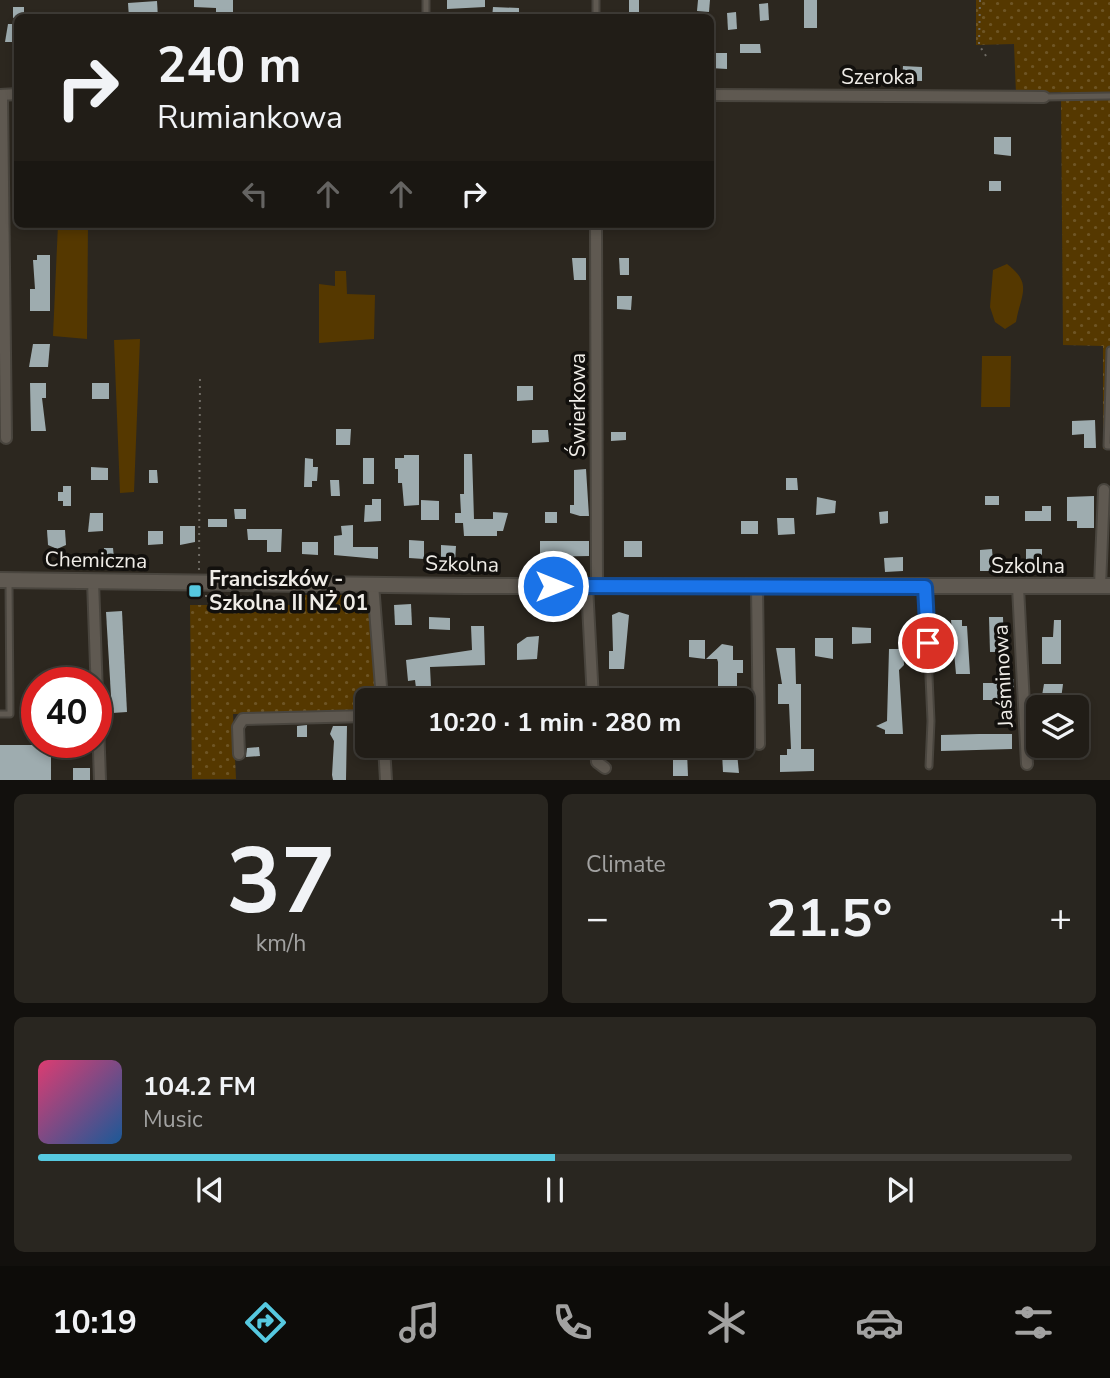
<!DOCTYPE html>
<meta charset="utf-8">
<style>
body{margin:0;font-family:"Nunito Sans",sans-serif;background:#292620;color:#f1f3f6;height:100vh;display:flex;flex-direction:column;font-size:26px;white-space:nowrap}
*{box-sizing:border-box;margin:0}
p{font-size:23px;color:#a2a2a1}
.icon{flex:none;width:38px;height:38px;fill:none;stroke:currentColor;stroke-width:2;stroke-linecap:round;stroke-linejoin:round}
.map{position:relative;height:780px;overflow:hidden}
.details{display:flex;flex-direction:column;gap:14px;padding:14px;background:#12100d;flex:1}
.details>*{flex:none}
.hud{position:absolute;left:14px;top:14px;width:700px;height:214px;border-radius:10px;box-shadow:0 4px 10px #0003,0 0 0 2px #3e3b36;background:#211d17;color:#f1f3f6;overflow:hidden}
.buttons{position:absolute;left:1026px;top:695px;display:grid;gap:14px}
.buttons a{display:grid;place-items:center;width:63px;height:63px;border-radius:10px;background:#211d17;box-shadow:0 4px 10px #0003,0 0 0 2px #3e3b36;font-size:35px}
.speed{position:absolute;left:21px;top:667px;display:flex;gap:14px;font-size:35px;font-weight:700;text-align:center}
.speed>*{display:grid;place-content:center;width:91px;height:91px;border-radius:50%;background:#211d17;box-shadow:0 4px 10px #0003,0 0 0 2px #3e3b36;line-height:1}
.speed .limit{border:10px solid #d22;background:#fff;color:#111}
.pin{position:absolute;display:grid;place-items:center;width:60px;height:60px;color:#fff;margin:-30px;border:4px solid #fff;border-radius:50%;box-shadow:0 2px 7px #0007}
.me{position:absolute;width:77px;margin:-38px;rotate:90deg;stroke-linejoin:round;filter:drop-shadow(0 0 5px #0008)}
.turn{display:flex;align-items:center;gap:24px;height:147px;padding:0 28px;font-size:32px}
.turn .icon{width:91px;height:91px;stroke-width:2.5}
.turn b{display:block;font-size:49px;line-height:60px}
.lanes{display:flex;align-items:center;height:66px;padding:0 28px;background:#0003;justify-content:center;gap:35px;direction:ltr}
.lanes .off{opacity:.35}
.big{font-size:52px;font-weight:700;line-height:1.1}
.details .tile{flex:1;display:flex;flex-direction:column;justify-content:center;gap:10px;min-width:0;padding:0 24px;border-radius:10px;background:#292620}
.details .dial{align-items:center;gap:0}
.dial b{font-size:91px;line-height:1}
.song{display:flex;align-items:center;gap:21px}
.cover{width:84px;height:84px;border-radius:10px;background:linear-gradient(135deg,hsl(340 70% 55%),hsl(210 70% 35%))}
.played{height:7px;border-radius:4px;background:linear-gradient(90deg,#56c9e0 50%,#3e3b36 50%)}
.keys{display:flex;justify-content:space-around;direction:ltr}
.heat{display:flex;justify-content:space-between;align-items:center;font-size:38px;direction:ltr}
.details .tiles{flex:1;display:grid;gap:14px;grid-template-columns:1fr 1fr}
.tile:last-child{grid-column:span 2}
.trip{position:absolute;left:355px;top:688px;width:399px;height:70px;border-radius:10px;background:#211d17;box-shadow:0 4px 10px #0003,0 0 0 2px #3e3b36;font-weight:700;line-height:70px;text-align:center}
.menu{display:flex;height:112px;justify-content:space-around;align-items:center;background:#0d0c09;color:#a2a2a1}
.menu .icon{width:49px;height:49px}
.menu .selected{color:#56c9e0}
.menu b{font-size:32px;color:#f1f3f6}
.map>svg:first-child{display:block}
</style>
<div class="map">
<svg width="1110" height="780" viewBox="0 0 1110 780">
<defs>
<pattern id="garden-dots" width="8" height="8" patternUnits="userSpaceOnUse" patternTransform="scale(1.75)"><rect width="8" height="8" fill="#553800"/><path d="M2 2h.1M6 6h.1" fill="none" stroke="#6e5525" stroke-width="1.8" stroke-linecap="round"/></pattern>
</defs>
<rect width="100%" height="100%" fill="#2c271f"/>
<g fill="#553800">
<path d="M 58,224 L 88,224 L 87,339 L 53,336 Z"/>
<path d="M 1007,264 C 1033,284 1021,294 1016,322 L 1005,329 L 995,322 L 990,307 L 993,270 Z"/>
<path d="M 335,271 L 346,271 L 347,294 L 375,295 L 374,339 L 319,343 L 319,284 L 335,286 Z"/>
<path d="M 140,339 L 134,492 L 120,493 L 114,340 Z"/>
<path d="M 982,356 L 1011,356 L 1010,407 L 981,407 Z"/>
</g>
<g fill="url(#garden-dots)">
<path d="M 976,0 L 1110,0 L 1110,449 L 1103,449 L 1103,346 L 1063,345 L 1061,92 L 1016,94 L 1014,44 L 976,45 Z"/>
<path d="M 291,595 L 369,595 L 377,700 L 368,700 L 367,711 L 233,714 L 236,779 L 192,779 L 190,605 L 290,605 Z"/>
</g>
<g fill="#9eacaf">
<path d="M 194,0 L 233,0 L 233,13 L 216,13 L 216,8 L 194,7 Z"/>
<path d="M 447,0 L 485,0 L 485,7 L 447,9 Z"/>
<rect x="629" y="0" width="10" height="18"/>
<path d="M 698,0 L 710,0 L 709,12 L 697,11 Z"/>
<rect x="804" y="0" width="13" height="28"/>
<path d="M 157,1 L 158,18 L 129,18 L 128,3 Z"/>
<path d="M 768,3 L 769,20 L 760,21 L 759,4 Z"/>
<rect x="13" y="7" width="11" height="11"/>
<path d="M 493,7 L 519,8 L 519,18 L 492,18 Z"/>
<path d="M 736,12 L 737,29 L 728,30 L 727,13 Z"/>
<path d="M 8,24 L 18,24 L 18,42 L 5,42 Z"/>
<path d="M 740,44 L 760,44 L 761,53 L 740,53 Z"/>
<path d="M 710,53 L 727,53 L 727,69 L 710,68 Z"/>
<path d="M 903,66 L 922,67 L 922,81 L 902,81 Z"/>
<path d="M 994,137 L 1011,137 L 1011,156 L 994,154 Z"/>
<rect x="989" y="181" width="12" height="10"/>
<path d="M 37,255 L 50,255 L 50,311 L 30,311 L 30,289 L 35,289 L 33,260 L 37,260 Z"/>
<path d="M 572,258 L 586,258 L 586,280 L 574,280 Z"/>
<path d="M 619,258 L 629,258 L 629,275 L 620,275 Z"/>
<path d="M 617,296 L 632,296 L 631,310 L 617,309 Z"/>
<path d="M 33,344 L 50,344 L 48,367 L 29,367 Z"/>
<path d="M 30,383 L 46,383 L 46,398 L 42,398 L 46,431 L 31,431 Z"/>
<rect x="92" y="383" width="17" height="16"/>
<path d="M 517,386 L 533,386 L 533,400 L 517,401 Z"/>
<path d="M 1095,420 L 1096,448 L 1084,448 L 1084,434 L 1072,435 L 1072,421 Z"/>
<path d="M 336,429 L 351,429 L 350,445 L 336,445 Z"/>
<path d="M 532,430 L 548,430 L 549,442 L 532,443 Z"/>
<path d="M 611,432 L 626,432 L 626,440 L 611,441 Z"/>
<path d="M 464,454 L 472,454 L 474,519 L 493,519 L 493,512 L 508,513 L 503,531 L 497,531 L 497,536 L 464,536 L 463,523 L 455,523 L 455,513 L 461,513 L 460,494 L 464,494 Z"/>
<path d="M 404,455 L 419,455 L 419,505 L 404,506 L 402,483 L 398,483 L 398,469 L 395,469 L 395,458 L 404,458 Z"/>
<path d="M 305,458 L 313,459 L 313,467 L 318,467 L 317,481 L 312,481 L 312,487 L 304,487 Z"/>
<rect x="363" y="458" width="11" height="26"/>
<path d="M 91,467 L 108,468 L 108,480 L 91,480 Z"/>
<path d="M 586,469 L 589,516 L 580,516 L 570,513 L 570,505 L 574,505 L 574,470 Z"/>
<path d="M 149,470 L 157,470 L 158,483 L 149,483 Z"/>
<path d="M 786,478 L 797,478 L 798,490 L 786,490 Z"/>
<path d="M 330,480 L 339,480 L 340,496 L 331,496 Z"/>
<path d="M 63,486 L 71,486 L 71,506 L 63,506 L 63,501 L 58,501 L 58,492 L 63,492 Z"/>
<rect x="985" y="496" width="14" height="9"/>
<path d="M 1094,496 L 1094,528 L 1077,528 L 1077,521 L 1067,521 L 1067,497 Z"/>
<path d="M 817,497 L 836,501 L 835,513 L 816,515 Z"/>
<path d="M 372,499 L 381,499 L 381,521 L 364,522 L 365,505 L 372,505 Z"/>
<path d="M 421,500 L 439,501 L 439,520 L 421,520 Z"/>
<path d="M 1042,506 L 1051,506 L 1051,521 L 1025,521 L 1025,511 L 1042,511 Z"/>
<path d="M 234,509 L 246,509 L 246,519 L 235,519 Z"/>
<path d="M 888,511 L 888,523 L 880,524 L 879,512 Z"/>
<rect x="545" y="512" width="12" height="11"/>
<path d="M 90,513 L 103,513 L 103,531 L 88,532 Z"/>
<path d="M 777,518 L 794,518 L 795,534 L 778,535 Z"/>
<rect x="208" y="519" width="19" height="8"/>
<rect x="741" y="521" width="17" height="13"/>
<path d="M 353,525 L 353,547 L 378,547 L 378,559 L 334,555 L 334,536 L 342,535 L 341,526 Z"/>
<path d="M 180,526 L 195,526 L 195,542 L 180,545 Z"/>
<path d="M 247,529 L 282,529 L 281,552 L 267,552 L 267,540 L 248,540 Z"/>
<path d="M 47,530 L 65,530 L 66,545 L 57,549 L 48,545 Z"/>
<path d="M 148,531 L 163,531 L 163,544 L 148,545 Z"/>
<path d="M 409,540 L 424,541 L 424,559 L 409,558 Z"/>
<path d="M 540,541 L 589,541 L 589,556 L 540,557 Z"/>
<rect x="624" y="541" width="18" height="16"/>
<path d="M 302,542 L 318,542 L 318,555 L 302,554 Z"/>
<path d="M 441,545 L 456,546 L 455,563 L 441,562 Z"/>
<path d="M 104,548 L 113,548 L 114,558 L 104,558 Z"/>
<path d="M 992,549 L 993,561 L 1000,561 L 1000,571 L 980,571 L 980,550 Z"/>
<rect x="1026" y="549" width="16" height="16"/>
<path d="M 903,557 L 903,571 L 885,572 L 884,558 Z"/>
<path d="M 411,604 L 412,625 L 395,625 L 394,605 Z"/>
<path d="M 122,611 L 127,712 L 112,713 L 106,612 Z"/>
<path d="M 619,612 L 629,615 L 624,669 L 609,669 L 609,651 L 613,651 L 612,615 Z"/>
<path d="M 429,617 L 450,618 L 450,630 L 429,629 Z"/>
<path d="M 989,617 L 1003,617 L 1004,652 L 990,652 Z"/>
<path d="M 951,620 L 962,620 L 962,626 L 967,626 L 970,674 L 956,674 Z"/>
<path d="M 1054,620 L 1061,620 L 1061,664 L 1042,664 L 1042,637 L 1053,637 Z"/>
<path d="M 471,626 L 484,626 L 485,665 L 430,667 L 431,687 L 416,688 L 415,680 L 408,681 L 406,660 L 472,650 Z"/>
<path d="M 852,627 L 871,628 L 871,643 L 852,644 Z"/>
<path d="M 539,636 L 537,659 L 517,660 L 517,644 L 527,637 Z"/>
<path d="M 815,638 L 833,638 L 833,659 L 815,656 Z"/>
<path d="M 689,640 L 705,640 L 705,659 L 689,657 Z"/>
<path d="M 722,644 L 733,646 L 733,660 L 743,660 L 743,673 L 737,673 L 737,700 L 714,697 L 714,686 L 718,686 L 718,662 L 717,659 L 706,659 Z"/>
<path d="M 776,648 L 795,648 L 796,684 L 801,684 L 801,749 L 814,749 L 814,771 L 780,772 L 780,755 L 787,755 L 787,749 L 791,749 L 789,704 L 778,704 L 778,684 L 782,684 Z"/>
<path d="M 889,649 L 903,649 L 904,665 L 899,670 L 903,734 L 885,734 L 885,730 L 876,726 L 887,721 Z"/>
<path d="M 1000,679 L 1014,679 L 1014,691 L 998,691 L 998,700 L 983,700 L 983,683 L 1000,683 Z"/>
<path d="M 1044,684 L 1063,684 L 1060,707 L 1040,707 Z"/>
<path d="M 307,725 L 307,737 L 297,737 L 297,726 Z"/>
<path d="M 333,726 L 347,726 L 346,780 L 333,780 L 332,775 L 334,741 L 330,734 Z"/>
<path d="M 979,734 L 1012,734 L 1012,749 L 941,751 L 941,735 Z"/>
<rect x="0" y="745" width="51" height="35"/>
<rect x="1042" y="746" width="19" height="11"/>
<path d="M 259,747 L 260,756 L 246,757 L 247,748 Z"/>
<path d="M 673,752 L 687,752 L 688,776 L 673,776 Z"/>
<path d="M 722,753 L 737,753 L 739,773 L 723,772 Z"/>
<rect x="73" y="768" width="17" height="12"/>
</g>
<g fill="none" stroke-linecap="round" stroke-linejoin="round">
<defs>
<g id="lane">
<path d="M 426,18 L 426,0"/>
<path d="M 596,18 L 596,0"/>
<path d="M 1044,97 L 1110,96"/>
<path d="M 1110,350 L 1107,446 L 1110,446"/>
<path d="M 925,587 L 931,721 L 929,766"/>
<path d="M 0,714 L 10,714 L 9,583"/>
</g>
<g id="street">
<path d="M 0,95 L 18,94"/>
<path d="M 2,95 L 6,438"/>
<path d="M 710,95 L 1044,97"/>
<path d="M 596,224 L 597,585"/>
<path d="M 93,581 L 100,780"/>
<path d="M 373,584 L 382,700"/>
<path d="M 587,586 L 593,700"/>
<path d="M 757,586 L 759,744"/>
<path d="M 1100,586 L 1104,490"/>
<path d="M 1018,587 L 1027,764"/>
<path d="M 384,746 L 386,780"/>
<path d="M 596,746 L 597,762 L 605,768"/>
<path d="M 239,754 L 238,727 L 243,719 L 368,716"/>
</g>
<path id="secondary" d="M 0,580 L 463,586 L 1110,586"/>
</defs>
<use href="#lane" stroke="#49453e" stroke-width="9"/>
<use href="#street" stroke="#49453e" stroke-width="14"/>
<use href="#secondary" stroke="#49453e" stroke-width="18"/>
<g stroke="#6f6b64" stroke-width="2" stroke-dasharray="2 5" stroke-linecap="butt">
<path d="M 980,0 L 979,45 L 988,59"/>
<path d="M 199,570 L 200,375"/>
<path d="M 205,596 L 272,597"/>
</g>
<use href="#lane" stroke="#5f5951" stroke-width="5"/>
<use href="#street" stroke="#5f5951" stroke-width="10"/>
<use href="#secondary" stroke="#5f5951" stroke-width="14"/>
</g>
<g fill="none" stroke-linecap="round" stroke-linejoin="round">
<defs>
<path id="route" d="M 553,586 L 925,587 L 928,643"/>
</defs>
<use href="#route" stroke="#114b97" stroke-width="18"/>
<use href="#route" stroke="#1a73e8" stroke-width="12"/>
</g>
<rect fill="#56c9e0" stroke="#12100d" stroke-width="2.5" x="188" y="584" width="14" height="14" rx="3.5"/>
<g text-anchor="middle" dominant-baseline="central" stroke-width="7" stroke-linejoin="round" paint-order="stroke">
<g font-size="21" fill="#efece7" stroke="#12100d">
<text x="878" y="77">Szeroka</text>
<text transform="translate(578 405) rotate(-90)">Świerkowa</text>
<text transform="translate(96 560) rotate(1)">Chemiczna</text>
<text transform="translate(462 564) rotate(1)">Szkolna</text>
<text x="1028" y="566">Szkolna</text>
<text transform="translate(1003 676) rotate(-93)">Jaśminowa</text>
</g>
<g font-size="21" font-weight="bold" fill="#efece7" stroke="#12100d" text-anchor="start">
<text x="209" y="579">Franciszków -<tspan x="209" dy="24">Szkolna II NŻ 01</tspan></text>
</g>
</g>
</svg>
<div class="buttons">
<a><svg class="icon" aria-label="layers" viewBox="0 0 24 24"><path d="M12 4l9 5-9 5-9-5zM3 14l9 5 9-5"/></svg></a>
</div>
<div class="speed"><div class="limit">40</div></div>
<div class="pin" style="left:928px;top:643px;background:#d93025"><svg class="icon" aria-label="arrive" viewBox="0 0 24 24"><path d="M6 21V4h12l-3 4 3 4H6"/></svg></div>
<svg class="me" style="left:553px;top:586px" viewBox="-20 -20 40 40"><circle r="17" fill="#1a73e8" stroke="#fff" stroke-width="3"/><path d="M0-11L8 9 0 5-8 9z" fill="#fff"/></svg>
<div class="trip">10:20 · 1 min · 280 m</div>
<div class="hud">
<div class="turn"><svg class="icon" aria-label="right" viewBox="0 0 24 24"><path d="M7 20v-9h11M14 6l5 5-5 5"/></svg><div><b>240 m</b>Rumiankowa</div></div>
<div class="lanes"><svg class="icon off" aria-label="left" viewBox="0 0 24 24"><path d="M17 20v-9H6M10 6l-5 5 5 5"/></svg><svg class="icon off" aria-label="ahead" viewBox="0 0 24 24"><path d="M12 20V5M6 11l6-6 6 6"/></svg><svg class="icon off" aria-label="ahead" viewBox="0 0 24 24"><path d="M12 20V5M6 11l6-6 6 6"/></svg><svg class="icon" aria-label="right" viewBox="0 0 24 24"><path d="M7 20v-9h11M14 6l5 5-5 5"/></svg></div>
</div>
</div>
<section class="details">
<div class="tiles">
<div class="tile dial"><b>37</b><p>km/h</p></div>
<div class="tile"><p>Climate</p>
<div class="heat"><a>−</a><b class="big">21.5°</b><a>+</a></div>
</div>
<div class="tile">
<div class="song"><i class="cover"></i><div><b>104.2 FM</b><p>Music</p></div></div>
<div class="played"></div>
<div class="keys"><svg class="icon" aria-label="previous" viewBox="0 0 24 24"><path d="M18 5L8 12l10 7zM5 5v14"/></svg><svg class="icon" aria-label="pause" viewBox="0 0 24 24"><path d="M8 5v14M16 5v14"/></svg><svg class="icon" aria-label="next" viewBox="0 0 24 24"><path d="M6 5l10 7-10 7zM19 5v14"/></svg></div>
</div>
</div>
</section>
<nav class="menu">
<b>10:19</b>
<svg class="icon selected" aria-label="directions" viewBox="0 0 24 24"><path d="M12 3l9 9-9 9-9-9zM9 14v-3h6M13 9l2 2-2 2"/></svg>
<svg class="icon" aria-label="music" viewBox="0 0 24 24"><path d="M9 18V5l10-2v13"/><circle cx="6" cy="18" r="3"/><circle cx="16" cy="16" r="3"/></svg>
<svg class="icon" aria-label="phone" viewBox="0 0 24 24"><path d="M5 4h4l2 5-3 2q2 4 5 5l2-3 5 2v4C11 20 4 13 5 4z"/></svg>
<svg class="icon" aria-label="climate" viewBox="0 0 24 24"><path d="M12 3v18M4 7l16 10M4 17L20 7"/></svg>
<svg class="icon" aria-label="car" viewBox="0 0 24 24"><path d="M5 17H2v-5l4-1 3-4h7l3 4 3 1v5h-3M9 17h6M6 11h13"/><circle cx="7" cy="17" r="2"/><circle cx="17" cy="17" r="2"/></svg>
<svg class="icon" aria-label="filters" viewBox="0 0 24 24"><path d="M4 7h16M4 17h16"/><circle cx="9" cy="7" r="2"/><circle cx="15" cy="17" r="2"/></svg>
</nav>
